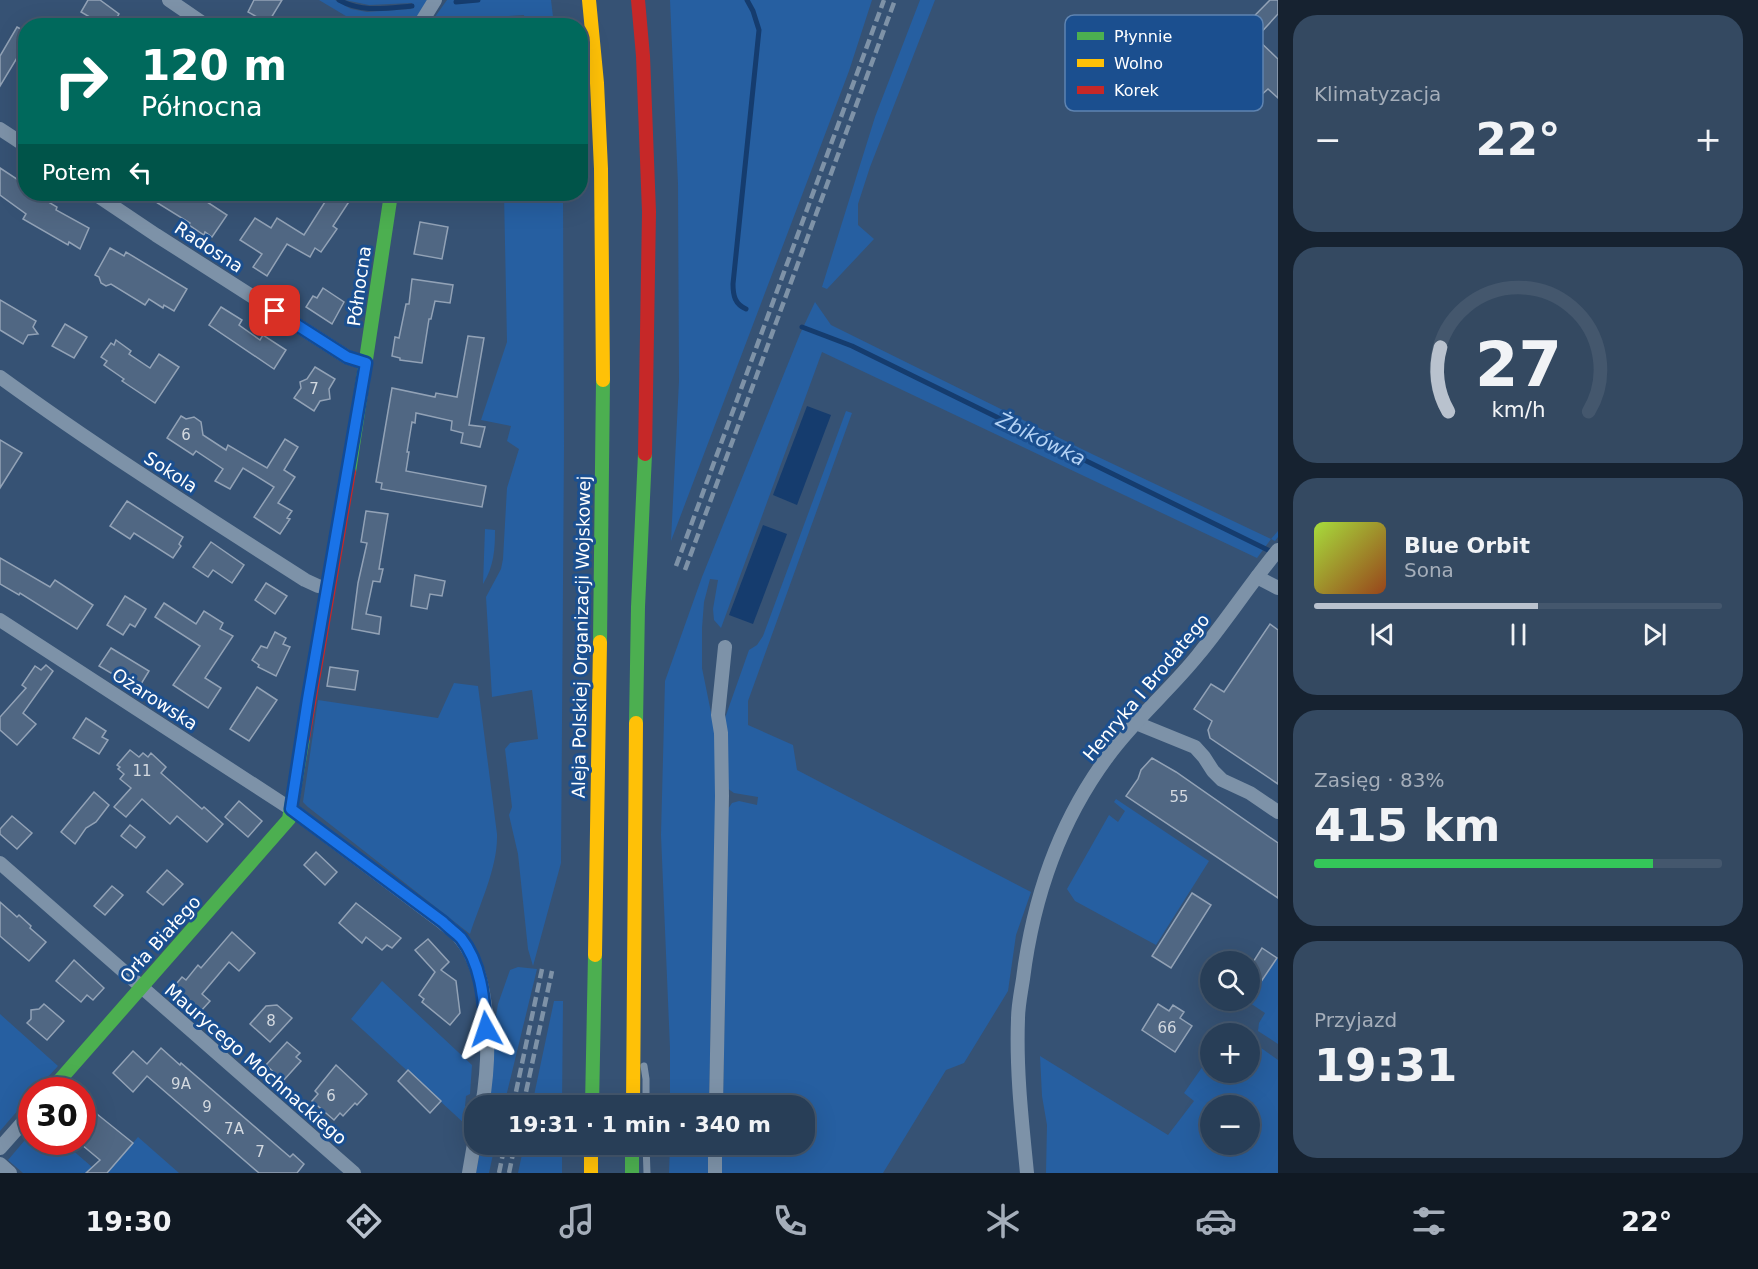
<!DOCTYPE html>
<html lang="pl">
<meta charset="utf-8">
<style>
body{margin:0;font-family:"DejaVu Sans",sans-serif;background:#344961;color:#f1f3f6;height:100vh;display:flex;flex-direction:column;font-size:22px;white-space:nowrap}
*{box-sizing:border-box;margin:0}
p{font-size:20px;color:#a5aeba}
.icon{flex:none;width:33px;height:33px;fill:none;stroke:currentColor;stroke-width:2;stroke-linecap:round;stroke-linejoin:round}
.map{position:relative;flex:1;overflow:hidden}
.panel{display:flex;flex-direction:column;gap:15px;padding:15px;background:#162230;width:480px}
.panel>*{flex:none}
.banner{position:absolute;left:18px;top:18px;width:570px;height:183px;border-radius:24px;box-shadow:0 6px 24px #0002,0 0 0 2px #44576d;background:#00695c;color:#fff;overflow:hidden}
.controls{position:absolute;left:1200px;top:951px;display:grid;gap:12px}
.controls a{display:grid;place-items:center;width:60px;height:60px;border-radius:50%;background:#283e57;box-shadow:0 6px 24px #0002,0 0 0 2px #44576d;font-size:30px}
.speed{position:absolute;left:18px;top:1077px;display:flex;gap:12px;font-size:30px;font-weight:700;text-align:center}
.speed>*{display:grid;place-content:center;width:78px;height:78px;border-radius:50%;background:#283e57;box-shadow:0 6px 24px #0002,0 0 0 2px #44576d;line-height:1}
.speed .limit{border:9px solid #d22;background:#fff;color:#111}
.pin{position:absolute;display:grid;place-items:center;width:51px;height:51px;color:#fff;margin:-26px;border-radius:12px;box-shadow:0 3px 9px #0006}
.me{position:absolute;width:66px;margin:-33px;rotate:355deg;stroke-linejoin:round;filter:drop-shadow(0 0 4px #0008)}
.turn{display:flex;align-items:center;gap:21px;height:126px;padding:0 24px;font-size:27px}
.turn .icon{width:78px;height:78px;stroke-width:2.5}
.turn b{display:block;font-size:42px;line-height:51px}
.then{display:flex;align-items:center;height:57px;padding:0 24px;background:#0003;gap:12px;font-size:22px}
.big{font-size:45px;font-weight:700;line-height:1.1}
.panel .tile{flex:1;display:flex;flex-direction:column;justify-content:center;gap:9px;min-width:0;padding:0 21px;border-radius:24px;background:#344961}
.panel .dial{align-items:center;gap:0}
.dial svg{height:156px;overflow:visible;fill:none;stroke:#44576d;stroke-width:7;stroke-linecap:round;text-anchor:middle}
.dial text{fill:#f1f3f6;stroke:none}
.song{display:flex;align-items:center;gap:18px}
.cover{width:72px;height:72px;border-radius:9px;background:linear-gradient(135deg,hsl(80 70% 55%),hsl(20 70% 35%))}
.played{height:6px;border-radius:3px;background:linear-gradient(90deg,#b9c2ce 55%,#44576d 55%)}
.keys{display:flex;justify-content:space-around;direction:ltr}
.heat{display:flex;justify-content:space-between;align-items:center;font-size:33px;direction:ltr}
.charge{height:9px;border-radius:4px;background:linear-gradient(90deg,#34c759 83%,#44576d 0)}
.trip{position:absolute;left:464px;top:1095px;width:351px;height:60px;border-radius:24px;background:#283e57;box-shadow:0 6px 24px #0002,0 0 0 2px #44576d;font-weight:700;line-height:60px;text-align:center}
.tab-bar{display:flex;height:96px;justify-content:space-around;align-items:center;background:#101923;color:#a5aeba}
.tab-bar .icon{width:42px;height:42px}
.tab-bar .active{color:#b9c2ce}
.tab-bar b{font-size:27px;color:#f1f3f6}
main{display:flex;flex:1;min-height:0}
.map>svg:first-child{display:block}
</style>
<main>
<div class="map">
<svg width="1278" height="1173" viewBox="0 0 1278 1173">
<rect width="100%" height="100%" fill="#365274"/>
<g fill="#265fa1" fill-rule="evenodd">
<path d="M 319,0 L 335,0 L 351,9 L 367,12 L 411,9 L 412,3 L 369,5 L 345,0 L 427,0 L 412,26 L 361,25 Z"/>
<path d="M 447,0 L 551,0 L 554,25 L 525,25 L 524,15 L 445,20 L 439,25 L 436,25 L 432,21 Z"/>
<path d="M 670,0 L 872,0 L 849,71 L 671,541 L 679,381 L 678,184 Z"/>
<path d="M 920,0 L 935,0 L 870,167 L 858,204 L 858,225 L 874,239 L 827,289 L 822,287 L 875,117 Z"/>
<path d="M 504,194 L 563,194 L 564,446 L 561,863 L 533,966 L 528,949 L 518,854 L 509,815 L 512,807 L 505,749 L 510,743 L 538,739 L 532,690 L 492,697 L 486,597 L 501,569 L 503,559 L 507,488 L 519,449 L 507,441 L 511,426 L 481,420 L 507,342 Z"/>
<path d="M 815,302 L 831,325 L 1092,454 L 1271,539 L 1278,531 L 1278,537 L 1275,541 L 1271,539 L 1257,558 L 822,352 L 721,628 L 714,620 L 713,609 L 718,580 L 710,579 L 704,602 L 702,628 L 702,668 L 717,742 L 709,1105 L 670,1105 L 670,1048 L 661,835 L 665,681 L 702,577 L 800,334 Z"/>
<path d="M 846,411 L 852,413 L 748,701 L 748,725 L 793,745 L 797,770 L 1031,892 L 1016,935 L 1008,991 L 964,1063 L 946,1070 L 883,1173 L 722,1173 L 722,1145 L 804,1144 L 804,1106 L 724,1106 L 723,1103 L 728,809 L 732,803 L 739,801 L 757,805 L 758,797 L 734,793 L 727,788 L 725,718 L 749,650 L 757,645 L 763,636 Z"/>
<path d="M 485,529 L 495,530 C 495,549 494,566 483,584 Z"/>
<path d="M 454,683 L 478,686 L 497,834 C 498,867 480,903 470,934 L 308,807 L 303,802 L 318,700 L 438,718 Z"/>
<path d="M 1116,799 L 1209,861 L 1156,945 L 1075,901 L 1067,889 L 1109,815 L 1118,822 L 1125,811 L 1114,802 Z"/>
<path d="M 1277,958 L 1278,959 L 1278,1044 L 1258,1031 L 1259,1023 L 1265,1013 L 1247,1001 Z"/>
<path d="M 518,967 L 537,969 L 504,1105 L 488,1106 L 491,1090 L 495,1021 L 498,1004 L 510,970 Z"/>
<path d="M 382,981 L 472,1065 L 470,1094 L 466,1096 L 465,1106 L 469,1108 L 466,1125 L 351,1019 Z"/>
<path d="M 554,1001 L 563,1001 L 562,1105 L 532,1105 Z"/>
<path d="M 0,1014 L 58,1066 L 36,1090 L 32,1090 L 31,1095 L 0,1131 Z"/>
<path d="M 1250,1040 L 1278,1060 L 1278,1173 L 1046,1173 L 1047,1125 L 1042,1096 L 1040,1056 L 1168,1135 L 1194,1101 L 1184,1093 L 1210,1056 L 1210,1072 L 1250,1072 ZM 1210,1106 L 1250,1106 L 1250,1144 L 1210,1144 Z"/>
<path d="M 31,1133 L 32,1142 L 63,1142 L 99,1173 L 23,1173 L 8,1160 Z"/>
<path d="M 138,1137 L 179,1173 L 107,1173 Z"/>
<path d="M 481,1145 L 495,1145 L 489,1173 L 476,1173 Z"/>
<path d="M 524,1145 L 562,1145 L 562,1173 L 518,1173 Z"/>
<path d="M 670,1145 L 709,1145 L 708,1173 L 669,1173 Z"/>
</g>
<g fill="#153c6e">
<path d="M 807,406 L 831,415 L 797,505 L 773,495 Z"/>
<path d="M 763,525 L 787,534 L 753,624 L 729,615 Z"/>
</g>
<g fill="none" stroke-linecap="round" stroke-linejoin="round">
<g stroke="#153c6e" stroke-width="5">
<path d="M 339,0 C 362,13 387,8 412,6"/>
<path d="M 456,2 L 478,0"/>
<path d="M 746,309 C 735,304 733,296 733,284 L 759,30 L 753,11 L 747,0"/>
<path d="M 802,327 L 852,346 L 1274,553"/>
</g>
</g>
<g fill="#506783" stroke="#92a2b6" stroke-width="1.5">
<path d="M 88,0 L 100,0 L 119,14 L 112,26 L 105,26 L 81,12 Z"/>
<path d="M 254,0 L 282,0 L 268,23 L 248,12 Z"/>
<path d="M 1270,0 L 1278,0 L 1278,14 L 1256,38 L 1278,59 L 1278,98 L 1268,89 L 1259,97 L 1216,55 Z"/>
<path d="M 17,27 L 26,32 L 26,43 L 0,86 L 0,56 Z"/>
<path d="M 0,168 L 23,183 L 21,185 L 26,188 L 26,194 L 35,194 L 57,207 L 56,210 L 89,228 L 80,249 L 69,242 L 68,245 L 23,219 L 26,214 L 0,195 Z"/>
<path d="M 143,194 L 195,194 L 227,215 L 212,237 L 205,232 L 204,235 L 189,225 L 190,223 Z"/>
<path d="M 330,194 L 354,194 L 333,226 L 337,229 L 321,252 L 315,248 L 310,257 L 287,244 L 267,276 L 253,267 L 262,254 L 240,240 L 255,218 L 271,228 L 277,218 L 304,235 Z"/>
<path d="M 420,222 L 448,227 L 442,259 L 414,254 Z"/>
<path d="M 110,248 L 124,256 L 126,252 L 187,289 L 174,311 L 164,305 L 163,308 L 149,299 L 145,305 L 111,284 L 106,286 L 101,283 L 99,277 L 95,275 Z"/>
<path d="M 412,279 L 453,285 L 450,303 L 435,301 L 431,319 L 429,319 L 422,363 L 400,360 L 400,358 L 392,356 L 395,337 L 399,338 L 406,304 L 409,304 Z"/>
<path d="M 323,288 L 344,302 L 332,324 L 306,307 L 313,296 L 317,298 Z"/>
<path d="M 0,300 L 36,321 L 33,327 L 38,334 L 28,335 L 23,344 L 0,330 Z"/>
<path d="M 221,307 L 242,320 L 239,325 L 260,340 L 263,335 L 286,350 L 274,369 L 209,325 Z"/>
<path d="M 65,324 L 87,337 L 74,358 L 52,346 Z"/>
<path d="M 468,336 L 484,338 L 469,425 L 485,427 L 480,447 L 461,443 L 463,433 L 451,430 L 452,421 L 416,413 L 415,423 L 412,422 L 407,452 L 409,452 L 406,471 L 486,486 L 482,507 L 381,489 L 382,483 L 376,482 L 392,388 L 435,397 L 436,393 L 457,397 Z"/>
<path d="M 116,340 L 131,351 L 129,354 L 150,368 L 159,354 L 179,367 L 155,403 L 122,381 L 124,379 L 104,365 L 107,361 L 101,357 L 111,343 L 114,345 Z"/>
<path d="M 315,367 L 335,379 L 329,389 L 330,399 L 320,401 L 314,411 L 294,398 L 301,388 L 300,382 L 307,379 Z"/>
<path d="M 181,416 L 186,419 L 194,417 L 201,422 L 203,435 L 226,450 L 228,445 L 267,468 L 285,439 L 298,447 L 284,470 L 295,477 L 278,503 L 292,511 L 287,518 L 290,519 L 280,534 L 254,517 L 274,487 L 243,468 L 230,489 L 215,481 L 223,469 L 196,451 L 193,455 L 167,438 Z"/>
<path d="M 0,440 L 22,453 L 0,488 Z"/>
<path d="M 127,501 L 183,537 L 179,544 L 181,546 L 173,558 L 134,533 L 130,539 L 110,526 Z"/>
<path d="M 366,511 L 388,514 L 379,569 L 383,569 L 380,582 L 373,581 L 366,614 L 381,617 L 379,634 L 352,629 L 358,583 L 367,543 L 361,542 Z"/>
<path d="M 211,542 L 244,565 L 232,583 L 213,570 L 208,577 L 193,567 Z"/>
<path d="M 0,558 L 50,587 L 55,580 L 93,605 L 77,629 L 20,593 L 19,595 L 0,584 Z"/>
<path d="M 415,575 L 445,581 L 442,596 L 430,594 L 427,609 L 411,606 Z"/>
<path d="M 266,583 L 287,596 L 275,614 L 255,600 Z"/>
<path d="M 125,596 L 146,609 L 135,627 L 130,624 L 123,635 L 107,625 Z"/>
<path d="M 164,603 L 196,624 L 204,611 L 223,623 L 220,629 L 233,636 L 205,678 L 221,688 L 208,708 L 173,685 L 200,646 L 155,617 Z"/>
<path d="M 1270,624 L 1278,630 L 1278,784 L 1210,738 L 1208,730 L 1212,721 L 1194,709 L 1211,684 L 1224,692 Z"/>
<path d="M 275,632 L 286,638 L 283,644 L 290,647 L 276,676 L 258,667 L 259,665 L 252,660 L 261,646 L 267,648 Z"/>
<path d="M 111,648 L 149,671 L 138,689 L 99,666 Z"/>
<path d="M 46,665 L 53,671 L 23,713 L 36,724 L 17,745 L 0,730 L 0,717 L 26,688 L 22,685 L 35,666 L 41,670 Z"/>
<path d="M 330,667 L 358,671 L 355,690 L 327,686 Z"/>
<path d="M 257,687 L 277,700 L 249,741 L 230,729 Z"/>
<path d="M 86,718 L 106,731 L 102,737 L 108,740 L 99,754 L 73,738 Z"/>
<path d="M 130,750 L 139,757 L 143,753 L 148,757 L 151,753 L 166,767 L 161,773 L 202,809 L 204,807 L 223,824 L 207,842 L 177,816 L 170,824 L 142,799 L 126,817 L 114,807 L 131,788 L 120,779 L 124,774 L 118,769 L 120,767 L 117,765 Z"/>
<path d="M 1152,758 L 1176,772 L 1278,843 L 1278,898 L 1126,796 L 1138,779 L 1141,770 Z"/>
<path d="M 94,792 L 109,805 L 96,822 L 86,828 L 75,844 L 61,832 Z"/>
<path d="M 239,801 L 262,821 L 248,837 L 225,817 Z"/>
<path d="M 12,816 L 32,833 L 17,849 L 0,834 L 0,829 Z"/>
<path d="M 130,825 L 145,837 L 136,848 L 121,836 Z"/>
<path d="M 316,852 L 337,872 L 325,885 L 304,865 Z"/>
<path d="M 167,870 L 183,884 L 163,905 L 147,892 Z"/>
<path d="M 112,886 L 123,895 L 105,915 L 94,906 Z"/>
<path d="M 1192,893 L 1211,905 L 1171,968 L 1152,956 Z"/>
<path d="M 0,902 L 17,917 L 19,915 L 31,926 L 30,928 L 46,942 L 29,961 L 0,936 Z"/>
<path d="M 356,903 L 401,938 L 392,948 L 387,945 L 382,950 L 366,937 L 362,943 L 339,923 Z"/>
<path d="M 232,932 L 255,953 L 239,971 L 229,962 L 202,994 L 210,1001 L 200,1012 L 172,989 L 182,977 L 186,980 L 198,965 L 201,968 Z"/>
<path d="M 428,939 L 449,962 L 441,970 L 456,981 L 460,1013 L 450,1025 L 422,1002 L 424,999 L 419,995 L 435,972 L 415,950 Z"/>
<path d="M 1262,948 L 1277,958 L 1250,998 L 1250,967 Z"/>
<path d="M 74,960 L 104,988 L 93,1000 L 87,995 L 81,1002 L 56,981 Z"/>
<path d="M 44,1004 L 64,1021 L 47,1040 L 27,1023 L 31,1019 L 31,1010 L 39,1009 Z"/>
<path d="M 1158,1004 L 1169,1011 L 1173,1005 L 1184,1012 L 1180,1018 L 1192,1026 L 1175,1052 L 1142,1030 Z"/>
<path d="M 277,1005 L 292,1018 L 270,1042 L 250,1024 L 266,1006 Z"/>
<path d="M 287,1042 L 300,1053 L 296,1057 L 301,1061 L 283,1081 L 266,1065 Z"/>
<path d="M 161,1048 L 180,1065 L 181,1063 L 290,1157 L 293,1154 L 304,1164 L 297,1173 L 259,1173 L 147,1076 L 133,1092 L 113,1073 L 133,1051 L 147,1064 Z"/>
<path d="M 336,1065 L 367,1094 L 357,1105 L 355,1103 L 343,1116 L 340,1113 L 334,1120 L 312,1101 L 318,1094 L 315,1091 Z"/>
<path d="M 408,1070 L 441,1101 L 430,1113 L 398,1081 Z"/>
<path d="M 82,1102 L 133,1143 L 107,1173 L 86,1173 L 100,1160 L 82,1145 Z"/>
</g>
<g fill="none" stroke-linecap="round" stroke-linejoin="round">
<g stroke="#7d92a8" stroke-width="7">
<path d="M 644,1066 L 646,1079 L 646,1106"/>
<path d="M 646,1144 L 647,1173"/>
</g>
<g stroke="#7d92a8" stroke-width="14">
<path d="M 169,0 L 207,26"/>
<path d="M 419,26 L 435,0"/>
<path d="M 0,129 L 26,146"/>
<path d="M 95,194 L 156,235 L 347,357 L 366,363"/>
<path d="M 0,377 C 99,449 202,514 305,580 L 318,586 L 328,588"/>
<path d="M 1257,577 L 1278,588"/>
<path d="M 0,620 L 291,809 L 443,923 C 449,928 456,932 460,938 C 493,977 490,1059 482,1106"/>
<path d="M 1136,723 L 1195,747 L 1204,757 L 1213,771 L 1222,780 L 1250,793 L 1278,812"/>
<path d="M 0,863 L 354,1173"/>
<path d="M 716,1106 L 722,796 L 721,733 L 718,715 L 725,647"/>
<path d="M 0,1148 L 32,1112"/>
<path d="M 0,1164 L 10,1173"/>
<path d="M 469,1173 L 474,1144"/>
<path d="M 715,1173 L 715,1144"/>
<path d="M 1027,1173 C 1022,1122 1016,1071 1018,1019 C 1018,1006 1021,992 1023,979 C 1033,899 1059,822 1108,756 C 1134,720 1170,690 1198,655 C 1226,621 1250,584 1278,550"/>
</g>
<g stroke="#4caf50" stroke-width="14">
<path d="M 349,472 L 391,194"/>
<path d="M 600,642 L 603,380"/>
<path d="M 636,723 L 638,607 L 645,454"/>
<path d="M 51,1090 L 289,819 L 303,738"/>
<path d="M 592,1106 L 595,955"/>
<path d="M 632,1144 L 632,1173"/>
</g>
<g stroke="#ffc107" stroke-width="14">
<path d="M 589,0 L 597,83 L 601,169 L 603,380"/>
<path d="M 595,955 L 600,642"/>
<path d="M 633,1106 L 636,723"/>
<path d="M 591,1144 L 591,1173"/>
</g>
<g stroke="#c62828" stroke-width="14">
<path d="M 638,0 L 643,56 L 649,212 L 645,454"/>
<path d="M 303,738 L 349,472"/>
</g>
<g stroke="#7e92a7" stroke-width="4.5" stroke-dasharray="10 4.5" stroke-linecap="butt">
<path d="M 676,566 L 884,0"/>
<path d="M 685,570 L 895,0"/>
<path d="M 513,1106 L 542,969"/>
<path d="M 523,1106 L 552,971"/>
<path d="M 499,1173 L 505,1144"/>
<path d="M 509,1173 L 515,1144"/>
</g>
</g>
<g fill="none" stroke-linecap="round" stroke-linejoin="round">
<defs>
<path id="route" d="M 275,311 L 347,357 L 366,363 L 308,699 L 291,809 L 443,922 C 449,928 456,933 461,938 C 481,963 484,998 486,1029"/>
</defs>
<use href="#route" stroke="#114b97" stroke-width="15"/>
<use href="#route" stroke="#1a73e8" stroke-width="10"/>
</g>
<g text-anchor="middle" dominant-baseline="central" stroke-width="6" stroke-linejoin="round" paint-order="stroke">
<g font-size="15" fill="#d3d9e0">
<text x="314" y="389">7</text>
<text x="186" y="435">6</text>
<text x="142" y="771">11</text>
<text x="1179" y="797">55</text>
<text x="271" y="1021">8</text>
<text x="1167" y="1028">66</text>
<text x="181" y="1084">9A</text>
<text x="331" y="1096">6</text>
<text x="207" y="1107">9</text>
<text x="234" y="1129">7A</text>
<text x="260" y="1152">7</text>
</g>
<g font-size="18" fill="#fff" stroke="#1b4f8f">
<text transform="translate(209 247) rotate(33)">Radosna</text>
<text transform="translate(359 286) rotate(-82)">Północna</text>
<text transform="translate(171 472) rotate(33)">Sokola</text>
<text transform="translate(581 637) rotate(-89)">Aleja Polskiej Organizacji Wojskowej</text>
<text transform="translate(1146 687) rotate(-50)">Henryka I Brodatego</text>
<text transform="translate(155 699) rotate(33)">Ożarowska</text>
<text transform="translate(160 939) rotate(-48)">Orła Białego</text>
<text transform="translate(256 1064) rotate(41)">Maurycego Mochnackiego</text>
</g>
<g font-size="20" font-style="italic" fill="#b5d3f5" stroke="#1b4f8f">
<text transform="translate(1041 439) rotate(26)">Żbikówka</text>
</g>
</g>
<rect x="1065" y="15" width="198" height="96" rx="9" fill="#1b4f8f" stroke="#5f84b1" stroke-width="1.5"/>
<rect x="1077" y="32" width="27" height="8" fill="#4caf50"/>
<rect x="1077" y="59" width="27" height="8" fill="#ffc107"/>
<rect x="1077" y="86" width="27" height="8" fill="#c62828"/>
<g font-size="16" fill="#fff">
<text x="1114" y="42">Płynnie</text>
<text x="1114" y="69">Wolno</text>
<text x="1114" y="96">Korek</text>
</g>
</svg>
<div class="controls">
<a><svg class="icon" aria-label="search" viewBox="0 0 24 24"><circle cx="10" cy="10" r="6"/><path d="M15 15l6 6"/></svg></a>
<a>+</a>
<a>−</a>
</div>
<div class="speed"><div class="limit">30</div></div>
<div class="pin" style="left:275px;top:311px;background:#d93025"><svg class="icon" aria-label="arrive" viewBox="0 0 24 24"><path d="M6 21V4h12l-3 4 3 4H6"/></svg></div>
<svg class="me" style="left:486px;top:1029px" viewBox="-20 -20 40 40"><path d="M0-17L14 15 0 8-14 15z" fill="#1a73e8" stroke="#fff" stroke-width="4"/></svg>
<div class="trip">19:31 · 1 min · 340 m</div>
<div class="banner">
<div class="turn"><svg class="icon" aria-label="right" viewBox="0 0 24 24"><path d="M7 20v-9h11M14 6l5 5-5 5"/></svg><div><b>120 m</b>Północna</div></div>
<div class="then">Potem<svg class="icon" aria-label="left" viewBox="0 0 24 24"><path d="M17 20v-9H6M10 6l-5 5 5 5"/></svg></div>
</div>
</div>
<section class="panel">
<div class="tile"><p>Klimatyzacja</p>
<div class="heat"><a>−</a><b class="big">22°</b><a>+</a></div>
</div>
<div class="tile dial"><svg viewBox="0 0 100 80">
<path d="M14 69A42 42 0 1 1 86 69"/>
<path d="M14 69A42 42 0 0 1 10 36" stroke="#b9c2ce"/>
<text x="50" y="56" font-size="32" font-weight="700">27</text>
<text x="50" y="72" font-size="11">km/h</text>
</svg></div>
<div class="tile">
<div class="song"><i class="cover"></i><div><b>Blue Orbit</b><p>Sona</p></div></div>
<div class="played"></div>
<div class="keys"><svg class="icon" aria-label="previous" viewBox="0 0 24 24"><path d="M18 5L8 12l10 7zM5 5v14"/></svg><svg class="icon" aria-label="pause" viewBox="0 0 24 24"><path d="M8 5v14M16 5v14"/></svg><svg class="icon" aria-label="next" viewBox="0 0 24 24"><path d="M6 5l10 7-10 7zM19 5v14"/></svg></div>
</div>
<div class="tile"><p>Zasięg · 83%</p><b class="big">415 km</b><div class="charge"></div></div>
<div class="tile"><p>Przyjazd</p><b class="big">19:31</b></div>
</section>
</main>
<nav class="tab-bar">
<b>19:30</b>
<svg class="icon active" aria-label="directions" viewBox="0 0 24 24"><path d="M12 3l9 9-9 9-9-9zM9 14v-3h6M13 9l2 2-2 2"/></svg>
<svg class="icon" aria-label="music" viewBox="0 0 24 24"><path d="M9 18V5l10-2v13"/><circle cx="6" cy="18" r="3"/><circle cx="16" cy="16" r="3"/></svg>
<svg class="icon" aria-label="phone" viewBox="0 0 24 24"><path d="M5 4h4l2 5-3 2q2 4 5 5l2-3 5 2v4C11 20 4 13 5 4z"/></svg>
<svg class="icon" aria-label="climate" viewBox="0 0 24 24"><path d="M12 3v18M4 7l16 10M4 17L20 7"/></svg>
<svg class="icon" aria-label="car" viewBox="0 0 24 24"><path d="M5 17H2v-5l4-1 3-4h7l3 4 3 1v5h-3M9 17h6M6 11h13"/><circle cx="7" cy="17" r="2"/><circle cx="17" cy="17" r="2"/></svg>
<svg class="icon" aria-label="filters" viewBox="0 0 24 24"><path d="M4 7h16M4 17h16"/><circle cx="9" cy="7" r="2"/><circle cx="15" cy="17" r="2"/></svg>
<b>22°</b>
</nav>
